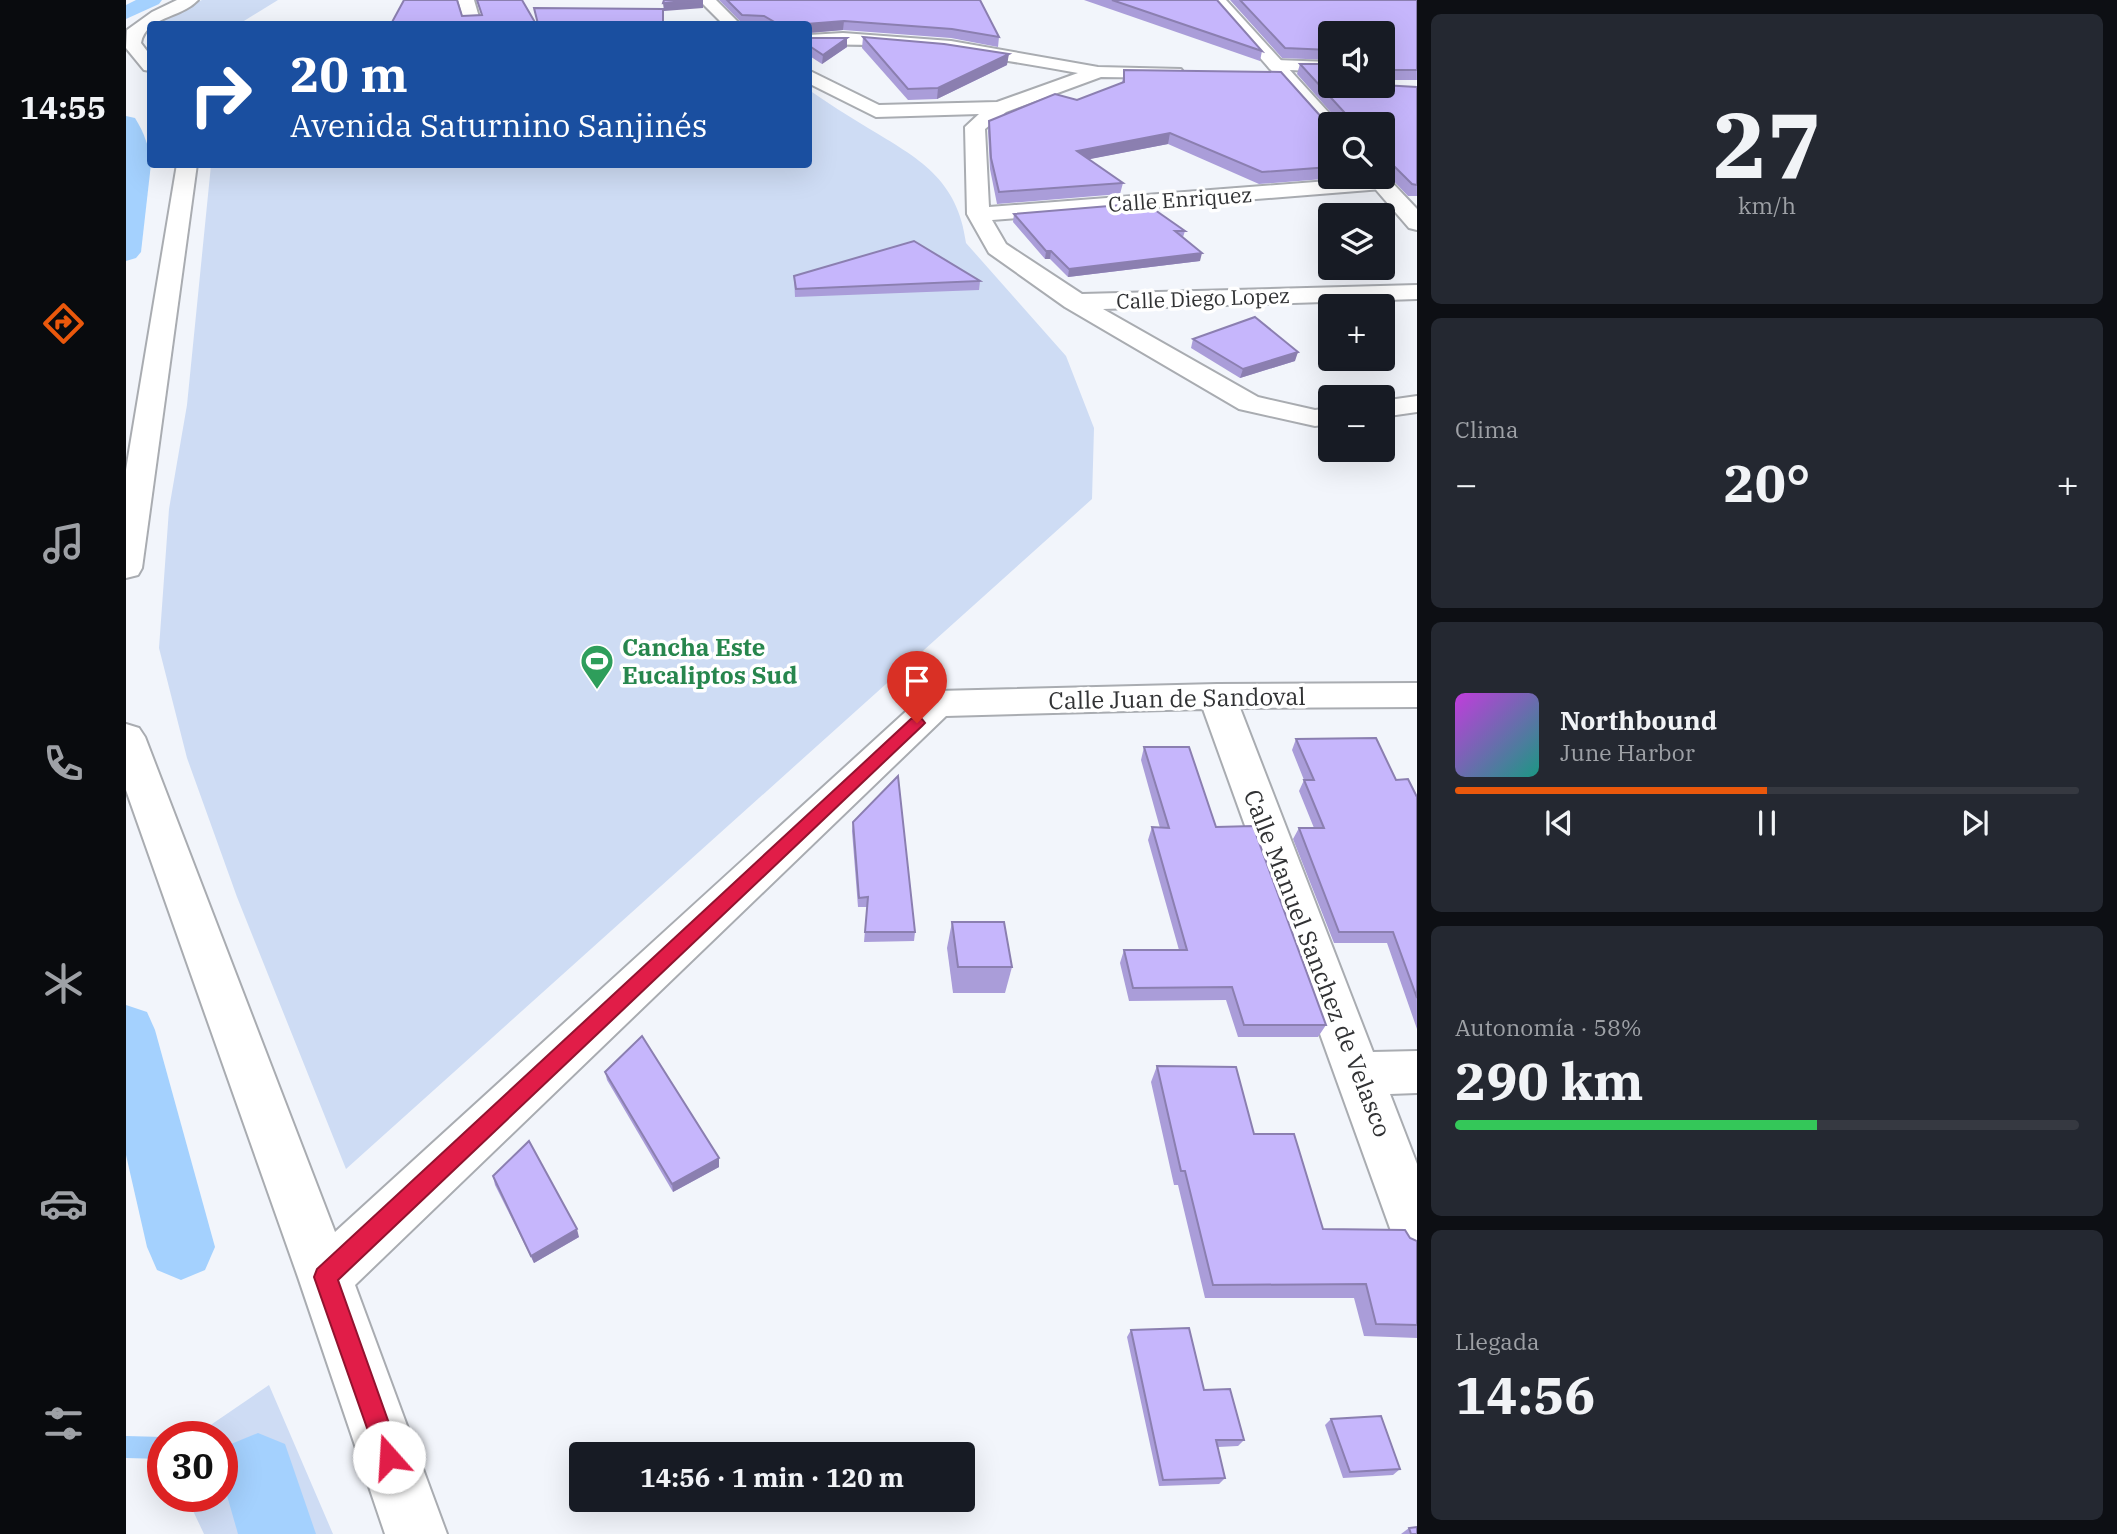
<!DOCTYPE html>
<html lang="es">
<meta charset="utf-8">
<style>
body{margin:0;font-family:"IBM Plex Serif",serif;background:#242831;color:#f1f3f6;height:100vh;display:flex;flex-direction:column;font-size:26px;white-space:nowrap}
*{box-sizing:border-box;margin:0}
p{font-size:23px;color:#9ea1a6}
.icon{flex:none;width:38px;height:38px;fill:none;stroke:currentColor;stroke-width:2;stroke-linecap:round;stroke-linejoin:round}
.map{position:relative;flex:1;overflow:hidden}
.drawer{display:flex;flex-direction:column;gap:14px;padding:14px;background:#0d0f14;width:700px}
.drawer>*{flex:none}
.guide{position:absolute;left:21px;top:21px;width:665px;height:147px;border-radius:7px;box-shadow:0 7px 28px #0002;background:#1a4fa0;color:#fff;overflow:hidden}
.buttons{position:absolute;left:1192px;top:21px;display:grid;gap:14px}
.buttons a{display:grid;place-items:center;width:77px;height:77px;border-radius:7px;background:#171b24;box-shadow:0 7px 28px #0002;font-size:35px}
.speed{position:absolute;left:21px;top:1421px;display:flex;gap:14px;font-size:35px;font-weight:700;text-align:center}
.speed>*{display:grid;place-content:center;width:91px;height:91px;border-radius:50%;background:#171b24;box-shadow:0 7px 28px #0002;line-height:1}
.speed .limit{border:10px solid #d22;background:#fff;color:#111}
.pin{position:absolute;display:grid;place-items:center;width:60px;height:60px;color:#fff;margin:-72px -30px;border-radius:50% 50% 50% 0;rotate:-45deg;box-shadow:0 0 7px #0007}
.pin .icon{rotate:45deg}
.me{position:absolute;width:77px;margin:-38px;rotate:341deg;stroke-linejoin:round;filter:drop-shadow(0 0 5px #0008)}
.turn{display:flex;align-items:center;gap:24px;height:147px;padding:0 28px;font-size:32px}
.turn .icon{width:91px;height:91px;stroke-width:2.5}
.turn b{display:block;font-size:49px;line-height:60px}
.big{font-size:52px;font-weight:700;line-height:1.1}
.drawer .widget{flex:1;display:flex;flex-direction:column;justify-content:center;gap:10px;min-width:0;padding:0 24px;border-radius:10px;background:#242831}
.drawer .dial{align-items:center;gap:0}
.dial b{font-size:91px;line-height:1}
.song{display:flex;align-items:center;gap:21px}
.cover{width:84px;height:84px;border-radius:10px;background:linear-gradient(135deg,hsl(290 70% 55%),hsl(170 70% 35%))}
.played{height:7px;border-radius:4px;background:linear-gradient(90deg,#ea580c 50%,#363941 50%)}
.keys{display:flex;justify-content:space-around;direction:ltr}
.heat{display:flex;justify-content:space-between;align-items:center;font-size:38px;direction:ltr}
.charge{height:10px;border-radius:5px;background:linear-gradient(90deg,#34c759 58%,#363941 0)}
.trip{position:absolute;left:443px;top:1442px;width:406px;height:70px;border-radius:7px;background:#171b24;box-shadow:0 7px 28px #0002;font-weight:700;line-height:70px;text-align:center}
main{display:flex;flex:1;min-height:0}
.tabs{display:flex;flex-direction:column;width:126px;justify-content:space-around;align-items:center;background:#090b0e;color:#9ea1a6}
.tabs .icon{width:49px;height:49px}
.tabs .on{color:#ea580c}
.tabs b{font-size:32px;color:#f1f3f6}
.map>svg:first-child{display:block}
</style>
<main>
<nav class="tabs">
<b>14:55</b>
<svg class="icon on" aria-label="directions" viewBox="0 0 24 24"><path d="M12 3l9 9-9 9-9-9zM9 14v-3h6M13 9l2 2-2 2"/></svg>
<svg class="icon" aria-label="music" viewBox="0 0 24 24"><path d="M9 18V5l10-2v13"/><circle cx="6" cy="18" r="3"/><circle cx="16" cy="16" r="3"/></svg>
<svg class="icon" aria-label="phone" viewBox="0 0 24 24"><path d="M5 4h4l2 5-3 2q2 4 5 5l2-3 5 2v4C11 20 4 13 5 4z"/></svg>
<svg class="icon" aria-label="climate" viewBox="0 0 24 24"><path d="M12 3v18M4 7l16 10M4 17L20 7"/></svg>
<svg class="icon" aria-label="car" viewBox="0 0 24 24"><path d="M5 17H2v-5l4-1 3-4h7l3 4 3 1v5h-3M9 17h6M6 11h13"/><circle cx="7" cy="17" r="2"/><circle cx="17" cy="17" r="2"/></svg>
<svg class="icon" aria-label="filters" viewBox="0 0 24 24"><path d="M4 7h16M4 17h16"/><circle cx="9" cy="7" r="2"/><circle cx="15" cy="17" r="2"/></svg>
</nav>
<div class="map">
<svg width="1291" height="1534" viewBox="0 0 1291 1534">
<rect width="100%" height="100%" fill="#f2f5fb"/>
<g fill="#cedcf4">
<path d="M 76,0 L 152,0 L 113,24 L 31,24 L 43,15 Z"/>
<path d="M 683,90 C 702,103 722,116 742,128 C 792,158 832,179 840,243 L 940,356 L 968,428 L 966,499 L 220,1169 L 111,897 L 61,758 L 33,648 L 43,509 L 61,405 L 85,165 L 682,164 Z"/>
<path d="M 143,1385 L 207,1534 L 78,1534 L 60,1496 L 96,1496 L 96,1437 L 67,1437 Z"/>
</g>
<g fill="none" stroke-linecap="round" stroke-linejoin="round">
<g fill="#a4d1fe" fill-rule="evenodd">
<path d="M 0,1436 L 37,1437 L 37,1459 L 0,1458 Z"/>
<path d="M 96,1450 L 140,1463 L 143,1471 L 140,1479 L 132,1482 L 96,1472 Z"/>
</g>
<g fill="#a4d1fe" fill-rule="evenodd">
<path d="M 10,0 L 36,0 L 33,4 L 0,19 L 0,5 Z"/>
<path d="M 0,116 L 9,118 C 18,132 24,149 25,164 L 15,252 L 10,258 L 0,261 Z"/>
<path d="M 0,1005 L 21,1012 L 29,1030 L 89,1247 L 79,1270 L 55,1280 L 31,1270 L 21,1247 L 0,1155 Z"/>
<path d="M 132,1433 L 159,1444 L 190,1534 L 112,1534 L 96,1478 L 96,1466 L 105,1444 Z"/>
</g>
<defs>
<g id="minor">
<path d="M 51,0 L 72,0 C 54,19 20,16 15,43 L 24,55 L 24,71 L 18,70 L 0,48 L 1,30 L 26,12 Z"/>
<path d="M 332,0 L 348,0 L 355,24 L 339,24 Z"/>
<path d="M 573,0 L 590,0 L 614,24 L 597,24 Z"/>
<path d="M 717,33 L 825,41 L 972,67 L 1055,69 L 1058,73 L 1049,78 L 975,77 L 880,112 L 859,129 L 863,207 L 1254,177 L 1264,178 L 1267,183 L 1264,188 L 1256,189 L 866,220 L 880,244 L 956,294 L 1291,285 L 1291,299 L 977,309 L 1132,397 L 1189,410 L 1204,408 L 1204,424 L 1189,426 L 1113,409 L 939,307 L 863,253 L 841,214 L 839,127 L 853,114 L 750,117 L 682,83 L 682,70 L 753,105 L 871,102 L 952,73 C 862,57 774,41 682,45 L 682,35 Z"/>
<path d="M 1150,60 L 1204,62 L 1204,72 L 1144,69 L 1141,65 L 1144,61 Z"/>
<path d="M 51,164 L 71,164 L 16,568 L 12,575 L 0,578 L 0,470 Z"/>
<path d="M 1291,396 L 1291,412 L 1256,417 L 1256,401 Z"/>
<path d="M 1291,683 L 1291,707 L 1114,708 L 1247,1052 L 1291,1051 L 1291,1093 L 1264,1094 L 1291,1164 L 1291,1256 L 1273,1249 L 1265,1231 L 1077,709 L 820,716 L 229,1285 L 321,1534 L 259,1534 L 172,1277 L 0,790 L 0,724 L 13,728 L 19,737 L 209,1232 L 798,695 L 811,691 L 1091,684 Z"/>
</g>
<g id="tertiary">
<path d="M 1083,0 L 1100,0 L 1213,124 L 1204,124 L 1204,131 L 1197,129 Z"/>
<path d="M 1257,173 L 1291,209 L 1291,230 L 1283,228 L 1239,177 L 1256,177 Z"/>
</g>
</defs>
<use href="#minor" stroke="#a9acb1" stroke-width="4"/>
<use href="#tertiary" stroke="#a9acb1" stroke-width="4"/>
<use href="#minor" fill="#fff" fill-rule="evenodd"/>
<use href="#tertiary" fill="#fff" fill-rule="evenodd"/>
</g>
<g fill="#aa9dd9">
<path d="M 593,0 L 854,0 L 873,37 L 872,47 L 825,38 L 717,30 L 682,33 L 682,24 L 617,24 Z"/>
<path d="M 958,0 L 1091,0 L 1136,51 L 1134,61 Z"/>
<path d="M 1104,0 L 1291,0 L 1291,80 L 1256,80 L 1256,33 L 1204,33 L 1204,60 L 1156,58 Z"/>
<path d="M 737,37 L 881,65 L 811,99 L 782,100 L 736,48 Z"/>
<path d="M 682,38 L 721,47 L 696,64 L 682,55 Z"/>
<path d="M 1174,64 L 1204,86 L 1291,87 L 1291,196 L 1282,196 L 1257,170 L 1256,171 L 1256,124 L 1204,124 L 1204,177 L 1223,177 L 1133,184 L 1042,144 L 963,159 L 997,183 L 994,194 L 871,204 L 864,169 L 862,131 L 863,121 L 951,100 L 996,83 L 998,70 L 1208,122 L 1209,117 L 1171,74 Z"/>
<path d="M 888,214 L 1059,231 L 1057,237 L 1074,261 L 942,277 L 924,259 L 919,259 L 887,222 Z"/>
<path d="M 668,276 L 854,281 L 853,290 L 669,297 Z"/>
<path d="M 1067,339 L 1169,361 L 1114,378 L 1065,348 Z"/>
<path d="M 1170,739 L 1270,780 L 1291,797 L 1291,1029 L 1261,943 L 1208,943 L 1167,839 L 1173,828 L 1188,828 L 1173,791 L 1178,780 L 1166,750 Z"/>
<path d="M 1018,747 L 1090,827 L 1200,1025 L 1192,1037 L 1112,1037 L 1100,1000 L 1003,1001 L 994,963 L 998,950 L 1053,950 L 1022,840 L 1026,827 L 1034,828 L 1015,760 Z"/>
<path d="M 727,822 L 789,932 L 788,941 L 738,942 L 741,907 L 732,907 L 726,831 Z"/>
<path d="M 826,922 L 886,967 L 879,993 L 827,993 L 821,948 Z"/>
<path d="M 1031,1066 L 1128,1134 L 1197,1229 L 1284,1238 L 1291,1241 L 1291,1338 L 1238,1336 L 1228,1298 L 1079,1298 L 1052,1185 L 1048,1185 L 1025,1082 Z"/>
<path d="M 479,1072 L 593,1158 L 593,1167 L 547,1192 L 481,1080 Z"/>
<path d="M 367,1176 L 453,1237 L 408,1263 L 369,1185 Z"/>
<path d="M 1005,1330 L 1078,1390 L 1118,1440 L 1112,1446 L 1092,1447 L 1099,1478 L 1093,1484 L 1033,1486 L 1001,1337 Z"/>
<path d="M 1205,1419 L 1274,1469 L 1267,1475 L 1217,1478 L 1199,1425 Z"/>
<path d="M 1283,1528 L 1291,1534 L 1275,1534 Z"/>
</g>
<g fill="#8b7fb0">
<path d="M 569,0 L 577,0 L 577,8 L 538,11 L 537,3 Z"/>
<path d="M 718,21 L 717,30 L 682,33 L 682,24 L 680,24 Z"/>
<path d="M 721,38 L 721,47 L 696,64 L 697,55 Z"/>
<path d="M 883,54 L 881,65 L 811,99 L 812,88 Z"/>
<path d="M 1044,133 L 1042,144 L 949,162 L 951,151 Z"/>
<path d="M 920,251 L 925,251 L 924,259 L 919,259 Z"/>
<path d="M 1076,253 L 1074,261 L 942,277 L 943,269 Z"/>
<path d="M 1172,352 L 1169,361 L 1114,378 L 1117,369 Z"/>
<path d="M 593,1158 L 593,1167 L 547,1192 L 546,1184 Z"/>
<path d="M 451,1229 L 453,1237 L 408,1263 L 405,1256 Z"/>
</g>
<g fill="#c6b6fc" stroke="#8b7fb0" stroke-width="2">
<path d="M 278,0 L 331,0 L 336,16 L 356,15 L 351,0 L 396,0 L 410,24 L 265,24 Z"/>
<path d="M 538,0 L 569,0 L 537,3 Z"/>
<path d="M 601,0 L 854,0 L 873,37 L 826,29 L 718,21 L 680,24 L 652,24 L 638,16 L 616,15 Z"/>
<path d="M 986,0 L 1091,0 L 1136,51 Z"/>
<path d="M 1114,0 L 1291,0 L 1291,70 L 1257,70 L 1256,73 L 1256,33 L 1204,33 L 1204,50 L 1159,48 Z"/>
<path d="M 408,8 L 537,9 L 537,24 L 412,24 Z"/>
<path d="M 737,37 L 818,44 L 883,54 L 812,88 L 782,89 Z"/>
<path d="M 682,38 L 721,38 L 697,55 L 682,45 Z"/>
<path d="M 1174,64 L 1204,64 L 1204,86 L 1256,85 L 1291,87 L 1291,185 L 1286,184 L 1261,159 L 1256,163 L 1256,124 L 1204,124 L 1204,167 L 1136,172 L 1044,133 L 951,151 L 997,183 L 873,192 L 865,158 L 863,121 L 929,94 L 951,100 L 998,82 L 998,70 L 1155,72 L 1198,120 L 1209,122 L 1210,116 L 1219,113 Z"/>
<path d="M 1019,203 L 1059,231 L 1049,231 L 1076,253 L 943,269 L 925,251 L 920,251 L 888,214 Z"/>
<path d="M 788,241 L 854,281 L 670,289 L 668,276 Z"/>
<path d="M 1129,317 L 1172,352 L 1117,369 L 1067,339 Z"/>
<path d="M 1250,738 L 1270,780 L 1282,779 L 1291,797 L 1291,998 L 1267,932 L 1213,932 L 1173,828 L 1198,828 L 1178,780 L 1188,780 L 1170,739 Z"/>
<path d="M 1018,747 L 1063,747 L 1090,827 L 1127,826 L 1200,1025 L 1118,1025 L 1106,987 L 1007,988 L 998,950 L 1061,950 L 1026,827 L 1043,828 Z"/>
<path d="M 772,776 L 789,932 L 739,932 L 742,897 L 733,898 L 727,822 Z"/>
<path d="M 826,922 L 878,922 L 886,967 L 832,967 Z"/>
<path d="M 516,1036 L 593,1158 L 546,1184 L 479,1072 Z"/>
<path d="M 1031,1066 L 1110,1067 L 1128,1134 L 1168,1134 L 1197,1229 L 1279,1230 L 1284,1238 L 1291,1241 L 1291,1325 L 1250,1324 L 1240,1284 L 1087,1285 L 1059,1171 L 1055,1171 Z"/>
<path d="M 403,1141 L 451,1229 L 405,1256 L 367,1176 Z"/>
<path d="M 1063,1328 L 1078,1390 L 1104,1389 L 1118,1440 L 1090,1440 L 1099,1478 L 1037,1480 L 1005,1330 Z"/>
<path d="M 1255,1416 L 1274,1469 L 1224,1472 L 1205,1419 Z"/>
<path d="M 1291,1527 L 1291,1534 L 1285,1534 L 1283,1528 Z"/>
</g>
<path fill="#e11d48" stroke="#92132f" stroke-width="2" d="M 791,717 L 796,719 L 799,723 L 796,726 L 212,1280 L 275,1457 L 272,1465 L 263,1469 L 254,1465 L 188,1277 L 191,1269 L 785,719 Z"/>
<defs>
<symbol id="stadium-pin" viewBox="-11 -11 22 30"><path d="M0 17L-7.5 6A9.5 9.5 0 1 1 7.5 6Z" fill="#2e9e5b" stroke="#fff"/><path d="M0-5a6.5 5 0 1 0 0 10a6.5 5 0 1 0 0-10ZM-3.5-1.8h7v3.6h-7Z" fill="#fff"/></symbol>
</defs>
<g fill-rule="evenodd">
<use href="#stadium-pin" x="452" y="642" width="38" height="52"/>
</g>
<g text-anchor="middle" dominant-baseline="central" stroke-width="7" stroke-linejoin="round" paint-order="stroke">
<g font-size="21" fill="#313234" stroke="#fff">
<text transform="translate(1054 199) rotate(-4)">Calle Enriquez</text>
<text transform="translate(1077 298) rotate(-2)">Calle Diego Lopez</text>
</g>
<g font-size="24" font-weight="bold" fill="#27864d" stroke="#fff" text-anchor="start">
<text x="496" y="647">Cancha Este<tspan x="496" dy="28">Eucaliptos Sud</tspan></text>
</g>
<g font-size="24" fill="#313234" stroke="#fff">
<text transform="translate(1051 698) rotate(-1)">Calle Juan de Sandoval</text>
<text transform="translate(1192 963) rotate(69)">Calle Manuel Sanchez de Velasco</text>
</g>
</g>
</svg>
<div class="buttons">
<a><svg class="icon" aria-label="sound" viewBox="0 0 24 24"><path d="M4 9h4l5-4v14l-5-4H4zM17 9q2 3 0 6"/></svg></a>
<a><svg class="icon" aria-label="search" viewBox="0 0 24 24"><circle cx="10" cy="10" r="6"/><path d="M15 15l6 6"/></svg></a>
<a><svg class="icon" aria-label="layers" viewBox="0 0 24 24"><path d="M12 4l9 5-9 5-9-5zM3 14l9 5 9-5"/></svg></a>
<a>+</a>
<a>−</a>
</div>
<div class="speed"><div class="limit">30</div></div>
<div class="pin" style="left:791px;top:723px;background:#d93025"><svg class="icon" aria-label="arrive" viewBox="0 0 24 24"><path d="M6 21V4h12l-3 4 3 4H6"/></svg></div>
<svg class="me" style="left:263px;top:1457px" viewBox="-20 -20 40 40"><circle r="19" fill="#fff"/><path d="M0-13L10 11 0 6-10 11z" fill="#e11d48"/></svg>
<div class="trip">14:56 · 1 min · 120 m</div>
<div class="guide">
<div class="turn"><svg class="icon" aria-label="right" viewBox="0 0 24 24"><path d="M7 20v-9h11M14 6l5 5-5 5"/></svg><div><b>20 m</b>Avenida Saturnino Sanjinés</div></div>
</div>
</div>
<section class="drawer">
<div class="widget dial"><b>27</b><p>km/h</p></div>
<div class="widget"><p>Clima</p>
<div class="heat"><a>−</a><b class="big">20°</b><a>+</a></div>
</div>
<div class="widget">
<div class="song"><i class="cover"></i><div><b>Northbound</b><p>June Harbor</p></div></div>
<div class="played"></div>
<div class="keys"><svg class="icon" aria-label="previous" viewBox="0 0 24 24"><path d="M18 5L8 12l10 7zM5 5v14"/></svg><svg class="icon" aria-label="pause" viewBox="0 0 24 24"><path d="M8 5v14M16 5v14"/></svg><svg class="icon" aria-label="next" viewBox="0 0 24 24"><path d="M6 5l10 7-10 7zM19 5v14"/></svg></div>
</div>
<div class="widget"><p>Autonomía · 58%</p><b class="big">290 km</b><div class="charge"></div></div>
<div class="widget"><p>Llegada</p><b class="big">14:56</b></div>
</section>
</main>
